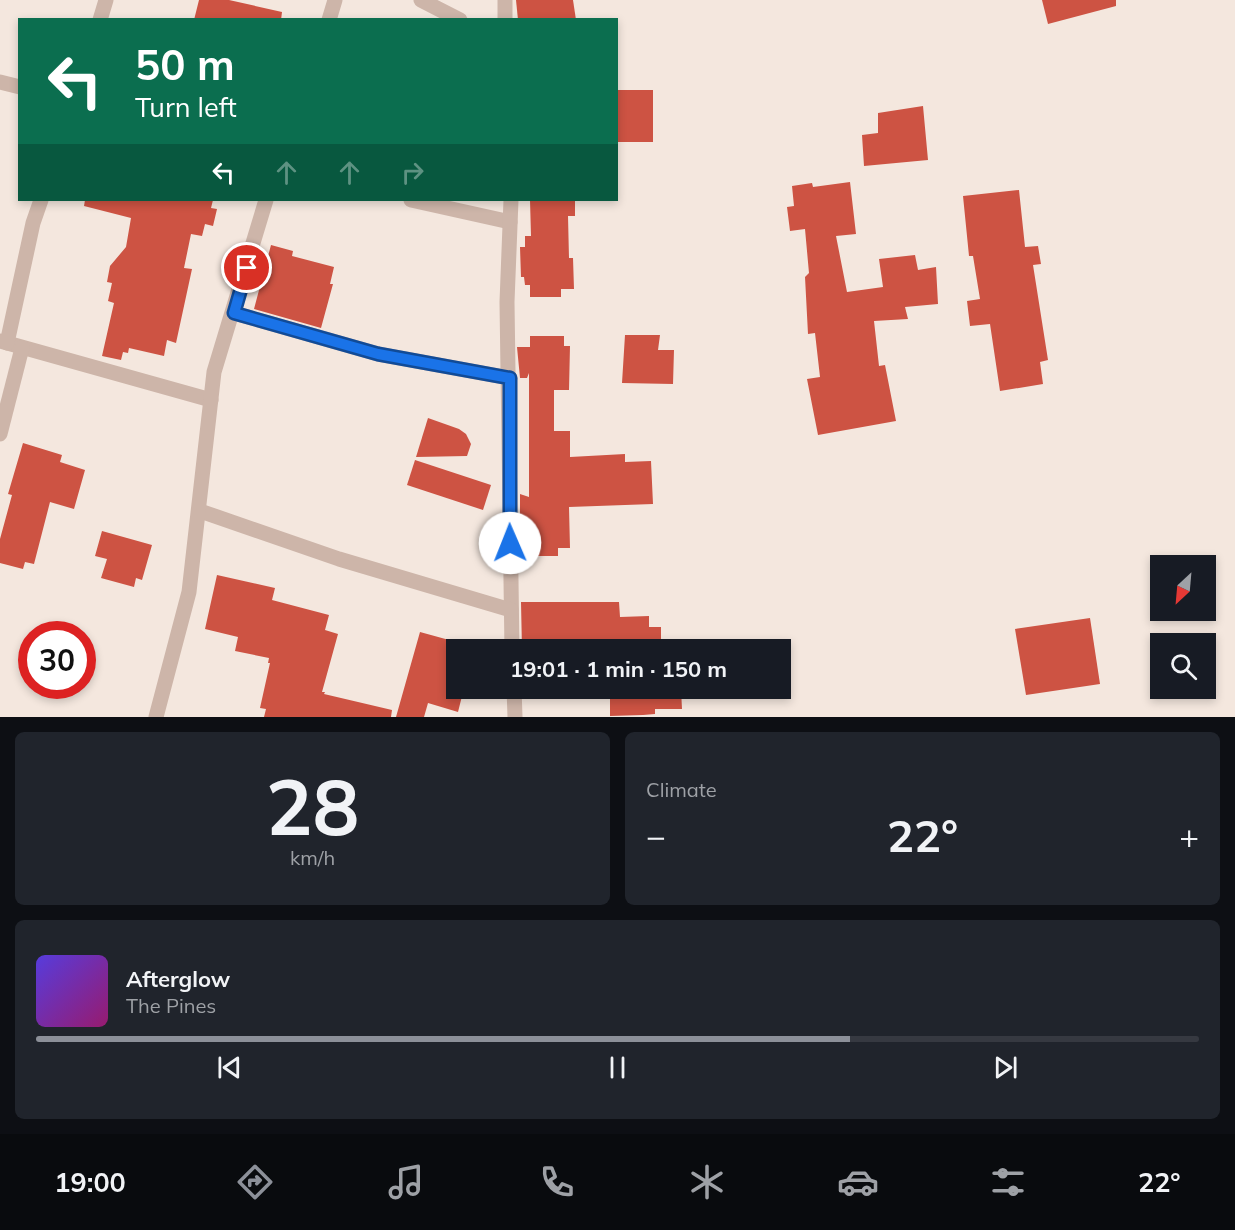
<!DOCTYPE html>
<meta charset="utf-8">
<style>
body{margin:0;font-family:Mulish,sans-serif;background:#20242c;color:#f1f3f6;height:100vh;display:flex;flex-direction:column;font-size:22px;white-space:nowrap}
*{box-sizing:border-box;margin:0}
p{font-size:20px;color:#9ea1a6}
.icon{flex:none;width:33px;height:33px;fill:none;stroke:currentColor;stroke-width:2;stroke-linecap:round;stroke-linejoin:round}
.map{position:relative;height:717px;overflow:hidden}
.details{display:flex;flex-direction:column;gap:15px;padding:15px;background:#0d0f14;flex:1}
.details>*{flex:none}
.hud{position:absolute;left:18px;top:18px;width:600px;height:183px;border-radius:0px;box-shadow:0 3px 9px #0003;background:#0b6e4f;color:#fff;overflow:hidden}
.needle{width:39px;rotate:206deg}
.fabs{position:absolute;left:1150px;top:555px;display:grid;gap:12px}
.fabs a{display:grid;place-items:center;width:66px;height:66px;border-radius:0px;background:#171b24;box-shadow:0 3px 9px #0003;font-size:30px}
.speed{position:absolute;left:18px;top:621px;display:flex;gap:12px;font-size:30px;font-weight:700;text-align:center}
.speed>*{display:grid;place-content:center;width:78px;height:78px;border-radius:50%;background:#171b24;box-shadow:0 3px 9px #0003;line-height:1}
.speed .limit{border:9px solid #d22;background:#fff;color:#111}
.pin{position:absolute;display:grid;place-items:center;width:51px;height:51px;color:#fff;margin:-26px;border:3px solid #fff;border-radius:50%;box-shadow:0 2px 6px #0007}
.me{position:absolute;width:66px;margin:-33px;rotate:359deg;stroke-linejoin:round;filter:drop-shadow(0 0 4px #0008)}
.turn{display:flex;align-items:center;gap:21px;height:126px;padding:0 18px;font-size:27px}
.turn .icon{width:78px;height:78px;stroke-width:2.5}
.turn b{display:block;font-size:42px;line-height:51px}
.lanes{display:flex;align-items:center;height:57px;padding:0 18px;background:#0003;justify-content:center;gap:30px;direction:ltr}
.lanes .off{opacity:.35}
.big{font-size:45px;font-weight:700;line-height:1.1}
.details .tile{flex:1;display:flex;flex-direction:column;justify-content:center;gap:9px;min-width:0;padding:0 21px;border-radius:9px;background:#20242c}
.details .dial{align-items:center;gap:0}
.dial b{font-size:78px;line-height:1}
.song{display:flex;align-items:center;gap:18px}
.cover{width:72px;height:72px;border-radius:9px;background:linear-gradient(135deg,hsl(250 70% 55%),hsl(320 70% 35%))}
.played{height:6px;border-radius:3px;background:linear-gradient(90deg,#8c9099 70%,#363941 70%)}
.keys{display:flex;justify-content:space-around;direction:ltr}
.heat{display:flex;justify-content:space-between;align-items:center;font-size:33px;direction:ltr}
.details .tiles{flex:1;display:grid;gap:15px;grid-template-columns:1fr 1fr}
.tile:last-child{grid-column:span 2}
.trip{position:absolute;left:446px;top:639px;width:345px;height:60px;border-radius:0px;background:#171b24;box-shadow:0 3px 9px #0003;font-weight:700;line-height:60px;text-align:center}
.tabs{display:flex;height:96px;justify-content:space-around;align-items:center;background:#090b0e;color:#9ea1a6}
.tabs .icon{width:42px;height:42px}
.tabs .current{color:#8c9099}
.tabs b{font-size:27px;color:#f1f3f6}
.map>svg:first-child{display:block}
</style>
<div class="map">
<svg width="1235" height="717" viewBox="0 0 1235 717">
<rect width="100%" height="100%" fill="#f4e7de"/>
<g fill="#cd5343">
<path d="M 199,0 L 229,0 L 282,12 L 281,20 L 194,20 Z"/>
<path d="M 516,0 L 573,0 L 576,20 L 518,20 Z"/>
<path d="M 1042,0 L 1116,0 L 1116,6 L 1048,24 Z"/>
<rect x="616" y="90" width="37" height="52"/>
<path d="M 923,106 L 928,160 L 864,166 L 862,135 L 878,133 L 878,113 Z"/>
<path d="M 850,182 L 856,234 L 836,236 L 847,292 L 883,287 L 879,259 L 915,255 L 918,270 L 936,267 L 938,304 L 905,307 L 908,319 L 874,321 L 879,366 L 885,365 L 896,421 L 818,435 L 807,379 L 820,377 L 815,333 L 808,334 L 805,277 L 809,273 L 805,229 L 790,231 L 787,207 L 794,206 L 792,186 L 812,183 L 813,187 Z"/>
<path d="M 1019,190 L 1025,247 L 1038,246 L 1041,264 L 1033,265 L 1048,360 L 1040,362 L 1043,384 L 1000,391 L 990,324 L 970,326 L 967,301 L 980,299 L 973,256 L 969,256 L 963,196 Z"/>
<path d="M 85,200 L 213,200 L 211,208 L 217,209 L 213,226 L 205,224 L 202,236 L 191,234 L 184,268 L 192,269 L 176,343 L 167,340 L 164,356 L 129,348 L 128,353 L 123,352 L 121,360 L 102,356 L 114,303 L 108,301 L 112,283 L 107,282 L 110,266 L 126,247 L 131,218 L 84,206 Z"/>
<path d="M 530,200 L 575,200 L 575,216 L 568,216 L 569,258 L 573,258 L 574,289 L 561,289 L 561,297 L 530,297 L 530,285 L 525,285 L 524,277 L 521,277 L 520,247 L 525,247 L 525,236 L 531,236 Z"/>
<path d="M 271,245 L 293,251 L 292,256 L 334,267 L 330,284 L 333,284 L 321,328 L 254,309 Z"/>
<path d="M 625,335 L 660,335 L 658,350 L 674,350 L 673,384 L 622,383 Z"/>
<path d="M 530,336 L 564,336 L 564,346 L 570,346 L 569,390 L 554,390 L 554,431 L 570,431 L 570,457 L 625,454 L 625,462 L 651,461 L 653,504 L 569,507 L 570,548 L 558,548 L 558,556 L 520,556 L 520,494 L 529,497 L 529,373 L 527,378 L 520,378 L 517,347 L 530,347 Z"/>
<path d="M 428,418 L 459,429 L 466,434 L 471,444 L 467,456 L 416,457 Z"/>
<path d="M 23,443 L 62,455 L 60,462 L 85,470 L 74,509 L 50,502 L 34,564 L 25,562 L 23,569 L 0,563 L 0,539 L 12,495 L 8,494 Z"/>
<path d="M 415,460 L 491,485 L 483,510 L 407,485 Z"/>
<path d="M 102,531 L 152,545 L 142,580 L 136,578 L 134,587 L 101,578 L 107,559 L 95,556 Z"/>
<path d="M 217,575 L 275,588 L 272,600 L 329,615 L 325,630 L 338,634 L 322,692 L 325,692 L 324,694 L 392,710 L 391,717 L 264,717 L 266,709 L 260,708 L 270,663 L 268,663 L 269,658 L 235,651 L 238,637 L 205,629 Z"/>
<path d="M 521,602 L 619,602 L 620,617 L 649,616 L 649,627 L 661,627 L 661,643 L 653,643 L 653,650 L 522,650 Z"/>
<path d="M 1090,618 L 1100,684 L 1026,695 L 1015,629 Z"/>
<path d="M 420,632 L 460,643 L 459,650 L 456,650 L 456,688 L 464,688 L 458,712 L 428,703 L 424,717 L 396,717 Z"/>
<path d="M 610,689 L 681,689 L 682,709 L 655,709 L 655,714 L 643,715 L 610,716 Z"/>
</g>
<g fill="none" stroke-linecap="round" stroke-linejoin="round">
<g stroke="#cdb5a9" stroke-width="15">
<path d="M 421,0 L 460,20"/>
<path d="M 505,0 L 505,20"/>
<path d="M 100,20 L 106,0"/>
<path d="M 329,20 L 335,0"/>
<path d="M 0,82 L 20,87"/>
<path d="M 411,200 L 510,222"/>
<path d="M 511,200 L 507,302 L 512,650"/>
<path d="M 234,313 L 378,354 L 510,378"/>
<path d="M 0,341 L 211,400"/>
<path d="M 7,343 L 33,223 L 41,200"/>
<path d="M 0,434 L 22,348"/>
<path d="M 200,511 L 339,559 L 511,610"/>
<path d="M 514,688 L 515,717"/>
<path d="M 156,717 L 189,592 L 214,372 L 266,200"/>
</g>
</g>
<g fill="none" stroke-linecap="round" stroke-linejoin="round">
<defs>
<path id="route" d="M 247,268 L 234,313 L 378,354 L 510,378 L 510,543"/>
</defs>
<use href="#route" stroke="#114b97" stroke-width="15"/>
<use href="#route" stroke="#1a73e8" stroke-width="10"/>
</g>
</svg>
<div class="fabs">
<a><svg class="needle" viewBox="-14 -14 28 28"><path d="M0-13l5 13h-10z" fill="#e53935"/><path d="M0 13l5-13h-10z" fill="#9ea1a6"/></svg></a>
<a><svg class="icon" aria-label="search" viewBox="0 0 24 24"><circle cx="10" cy="10" r="6"/><path d="M15 15l6 6"/></svg></a>
</div>
<div class="speed"><div class="limit">30</div></div>
<div class="pin" style="left:247px;top:268px;background:#d93025"><svg class="icon" aria-label="arrive" viewBox="0 0 24 24"><path d="M6 21V4h12l-3 4 3 4H6"/></svg></div>
<svg class="me" style="left:510px;top:543px" viewBox="-20 -20 40 40"><circle r="19" fill="#fff"/><path d="M0-13L10 11 0 6-10 11z" fill="#1a73e8"/></svg>
<div class="trip">19:01 · 1 min · 150 m</div>
<div class="hud">
<div class="turn"><svg class="icon" aria-label="left" viewBox="0 0 24 24"><path d="M17 20v-9H6M10 6l-5 5 5 5"/></svg><div><b>50 m</b>Turn left</div></div>
<div class="lanes"><svg class="icon" aria-label="left" viewBox="0 0 24 24"><path d="M17 20v-9H6M10 6l-5 5 5 5"/></svg><svg class="icon off" aria-label="ahead" viewBox="0 0 24 24"><path d="M12 20V5M6 11l6-6 6 6"/></svg><svg class="icon off" aria-label="ahead" viewBox="0 0 24 24"><path d="M12 20V5M6 11l6-6 6 6"/></svg><svg class="icon off" aria-label="right" viewBox="0 0 24 24"><path d="M7 20v-9h11M14 6l5 5-5 5"/></svg></div>
</div>
</div>
<section class="details">
<div class="tiles">
<div class="tile dial"><b>28</b><p>km/h</p></div>
<div class="tile"><p>Climate</p>
<div class="heat"><a>−</a><b class="big">22°</b><a>+</a></div>
</div>
<div class="tile">
<div class="song"><i class="cover"></i><div><b>Afterglow</b><p>The Pines</p></div></div>
<div class="played"></div>
<div class="keys"><svg class="icon" aria-label="previous" viewBox="0 0 24 24"><path d="M18 5L8 12l10 7zM5 5v14"/></svg><svg class="icon" aria-label="pause" viewBox="0 0 24 24"><path d="M8 5v14M16 5v14"/></svg><svg class="icon" aria-label="next" viewBox="0 0 24 24"><path d="M6 5l10 7-10 7zM19 5v14"/></svg></div>
</div>
</div>
</section>
<nav class="tabs">
<b>19:00</b>
<svg class="icon current" aria-label="directions" viewBox="0 0 24 24"><path d="M12 3l9 9-9 9-9-9zM9 14v-3h6M13 9l2 2-2 2"/></svg>
<svg class="icon" aria-label="music" viewBox="0 0 24 24"><path d="M9 18V5l10-2v13"/><circle cx="6" cy="18" r="3"/><circle cx="16" cy="16" r="3"/></svg>
<svg class="icon" aria-label="phone" viewBox="0 0 24 24"><path d="M5 4h4l2 5-3 2q2 4 5 5l2-3 5 2v4C11 20 4 13 5 4z"/></svg>
<svg class="icon" aria-label="climate" viewBox="0 0 24 24"><path d="M12 3v18M4 7l16 10M4 17L20 7"/></svg>
<svg class="icon" aria-label="car" viewBox="0 0 24 24"><path d="M5 17H2v-5l4-1 3-4h7l3 4 3 1v5h-3M9 17h6M6 11h13"/><circle cx="7" cy="17" r="2"/><circle cx="17" cy="17" r="2"/></svg>
<svg class="icon" aria-label="filters" viewBox="0 0 24 24"><path d="M4 7h16M4 17h16"/><circle cx="9" cy="7" r="2"/><circle cx="15" cy="17" r="2"/></svg>
<b>22°</b>
</nav>
